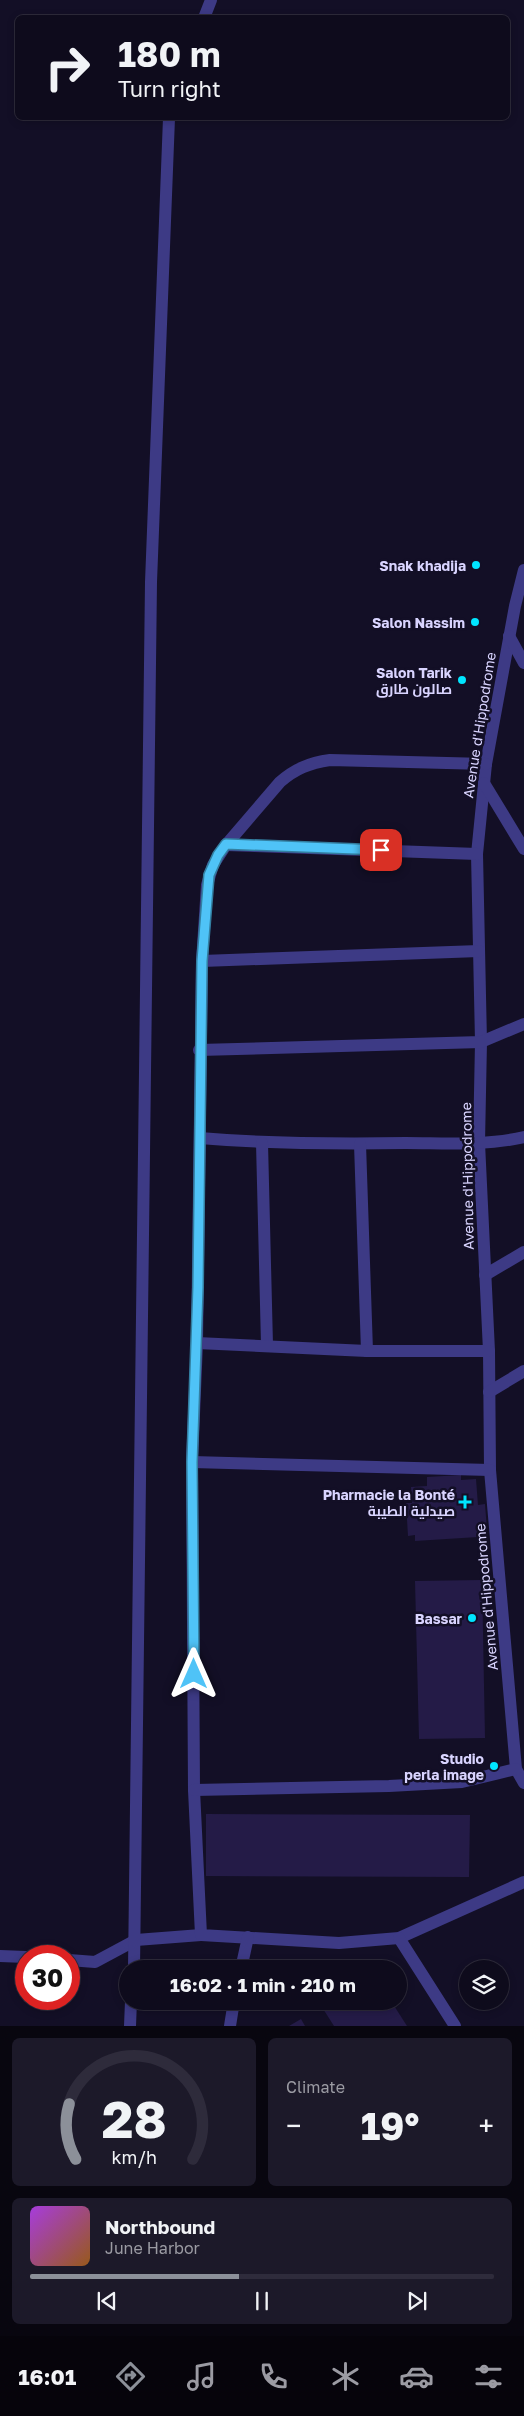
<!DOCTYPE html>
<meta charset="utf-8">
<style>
body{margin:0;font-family:"Golos Text",Cairo,sans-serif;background:#1c1929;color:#f1f3f6;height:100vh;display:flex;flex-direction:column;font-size:19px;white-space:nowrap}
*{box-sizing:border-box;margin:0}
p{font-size:16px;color:#9b9ba3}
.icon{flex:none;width:28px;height:28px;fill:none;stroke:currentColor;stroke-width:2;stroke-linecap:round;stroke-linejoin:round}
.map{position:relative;height:2026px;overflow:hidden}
.side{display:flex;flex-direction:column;gap:12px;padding:12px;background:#08060f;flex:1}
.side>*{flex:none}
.hud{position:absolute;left:15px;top:15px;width:495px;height:105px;border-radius:8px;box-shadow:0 2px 8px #0003,0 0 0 1px #2e2b3b;background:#0e0b1c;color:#f1f3f6;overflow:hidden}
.buttons{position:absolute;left:459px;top:1960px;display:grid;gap:10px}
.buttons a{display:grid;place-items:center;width:50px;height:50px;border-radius:50%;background:#0e0b1c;box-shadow:0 2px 8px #0003,0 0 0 1px #2e2b3b;font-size:25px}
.speed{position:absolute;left:15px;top:1945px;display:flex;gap:10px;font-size:25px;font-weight:700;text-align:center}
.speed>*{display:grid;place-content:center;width:65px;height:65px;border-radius:50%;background:#0e0b1c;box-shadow:0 2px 8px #0003,0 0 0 1px #2e2b3b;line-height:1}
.speed .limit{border:8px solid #d22;background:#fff;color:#111}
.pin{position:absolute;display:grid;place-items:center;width:42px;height:42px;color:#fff;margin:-21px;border-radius:10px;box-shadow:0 2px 8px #0006}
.me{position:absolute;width:55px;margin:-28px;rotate:0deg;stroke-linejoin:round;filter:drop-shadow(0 0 4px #0008)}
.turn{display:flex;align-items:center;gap:18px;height:105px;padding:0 20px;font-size:22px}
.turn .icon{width:65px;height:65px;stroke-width:2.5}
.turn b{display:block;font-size:35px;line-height:42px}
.big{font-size:38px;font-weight:700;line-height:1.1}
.side .tile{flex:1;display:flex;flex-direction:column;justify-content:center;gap:8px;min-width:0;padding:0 18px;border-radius:8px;background:#1c1929}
.side .dial{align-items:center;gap:0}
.dial svg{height:130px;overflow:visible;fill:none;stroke:#2e2b3b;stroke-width:7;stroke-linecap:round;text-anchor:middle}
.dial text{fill:#f1f3f6;stroke:none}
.song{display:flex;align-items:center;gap:15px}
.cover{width:60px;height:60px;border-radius:8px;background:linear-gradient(135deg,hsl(280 70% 55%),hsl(30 70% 35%))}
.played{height:5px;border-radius:2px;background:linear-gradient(90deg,#8c9099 45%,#2e2b3b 45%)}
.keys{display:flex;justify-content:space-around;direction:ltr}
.heat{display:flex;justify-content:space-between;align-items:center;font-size:28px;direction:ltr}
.side .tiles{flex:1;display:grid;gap:12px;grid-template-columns:1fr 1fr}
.tile:last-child{grid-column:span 2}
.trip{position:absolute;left:119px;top:1960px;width:288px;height:50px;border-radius:25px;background:#0e0b1c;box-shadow:0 2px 8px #0003,0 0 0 1px #2e2b3b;font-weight:700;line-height:50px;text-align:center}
.menu{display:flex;height:80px;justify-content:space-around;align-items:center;background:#06040b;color:#9b9ba3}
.menu .icon{width:35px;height:35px}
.menu .current{color:#8c9099}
.menu b{font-size:22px;color:#f1f3f6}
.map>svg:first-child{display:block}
</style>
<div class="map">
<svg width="524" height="2026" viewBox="0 0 524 2026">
<rect width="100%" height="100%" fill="#130f26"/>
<g fill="#241b47">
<path d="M 461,1475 L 461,1480 L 476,1479 L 478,1505 L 485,1504 L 487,1530 L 478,1531 L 478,1537 L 415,1541 L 415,1535 L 408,1536 L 406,1503 L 412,1503 L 411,1487 L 427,1486 L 427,1477 Z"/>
<path d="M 482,1580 L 485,1738 L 419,1739 L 415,1581 Z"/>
<path d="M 206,1814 L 470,1815 L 469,1877 L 206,1876 Z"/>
<path d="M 323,2001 L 391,2001 L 407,2026 L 334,2026 L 320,2004 Z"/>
<path d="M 301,2019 L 305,2026 L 289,2026 Z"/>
</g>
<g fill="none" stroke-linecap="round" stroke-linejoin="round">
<g stroke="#3d3a85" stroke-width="12">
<path d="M 204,18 L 211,0"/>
<path d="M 485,1275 L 524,1252"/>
<path d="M 0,1956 L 26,1957"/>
<path d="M 69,1960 L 95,1962 L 136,1940 L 201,1935"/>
<path d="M 134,1969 L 151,582 L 169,118"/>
<path d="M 130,2026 L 131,2001"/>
</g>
<g stroke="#3d3a85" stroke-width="12">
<path d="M 524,570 L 515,606 L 486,764 L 477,854 L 481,1042 L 479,1143 L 489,1351 L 490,1470 L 516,1769 L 524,1783"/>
<path d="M 509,636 L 524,663"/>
<path d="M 486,764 L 330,760 C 309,763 295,769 280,782 L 226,845 L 213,865 L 207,885 L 202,961 L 197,1343 L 192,1462 L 194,1790 L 201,1935 L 339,1943 L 399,1938 L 524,1882"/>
<path d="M 484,783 L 524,849"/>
<path d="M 226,845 L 477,854"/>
<path d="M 202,961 L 479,951"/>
<path d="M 199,1050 L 481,1042 L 524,1024"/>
<path d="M 200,1138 C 269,1144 337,1144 406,1143 C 445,1143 486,1146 524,1137"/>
<path d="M 262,1143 L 267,1345"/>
<path d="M 360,1144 L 367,1351"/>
<path d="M 197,1343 L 367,1351 L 489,1351"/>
<path d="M 489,1392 L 524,1371"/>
<path d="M 192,1462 L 490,1470"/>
<path d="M 194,1790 L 389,1786 L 462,1782 L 516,1769"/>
<path d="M 399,1938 L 455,2026"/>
<path d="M 241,1969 L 248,1937"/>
<path d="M 230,2026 L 234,2001"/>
</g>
</g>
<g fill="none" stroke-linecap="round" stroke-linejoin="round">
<defs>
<path id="route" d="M 194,1674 L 192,1462 L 198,1287 L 202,961 L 209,875 L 218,855 L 226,844 L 381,850"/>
</defs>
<use href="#route" stroke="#337fa1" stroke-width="12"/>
<use href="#route" stroke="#4fc3f7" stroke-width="9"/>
</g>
<g fill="#00e5ff" stroke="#130f26" stroke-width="2">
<circle cx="476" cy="565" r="5"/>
<circle cx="475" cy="622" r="5"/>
<circle cx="462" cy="680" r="5"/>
<path d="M462.5 1494.5h5v5h5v5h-5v5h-5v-5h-5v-5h5z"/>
<circle cx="472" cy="1618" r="5"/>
<circle cx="494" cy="1766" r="5"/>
</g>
<g text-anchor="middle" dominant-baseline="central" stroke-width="5" stroke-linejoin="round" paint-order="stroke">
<g font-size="14" font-weight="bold" fill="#d9d4ff" stroke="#130f26" text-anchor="end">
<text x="466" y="565">Snak khadija</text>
<text x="465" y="622">Salon Nassim</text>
<text x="452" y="672">Salon Tarik<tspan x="452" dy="16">صالون طارق</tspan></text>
<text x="455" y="1494">Pharmacie la Bonté<tspan x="455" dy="16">صيدلية الطيبة</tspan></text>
<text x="462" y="1618">Bassar</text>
<text x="484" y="1758">Studio<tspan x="484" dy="16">perla image</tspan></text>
</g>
<g font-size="14" fill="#d9d4ff" stroke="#130f26">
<text transform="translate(479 725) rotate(-81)">Avenue d'Hippodrome</text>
<text transform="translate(467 1176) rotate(-91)">Avenue d'Hippodrome</text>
<text transform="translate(486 1597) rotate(-95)">Avenue d'Hippodrome</text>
</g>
</g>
</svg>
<div class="buttons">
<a><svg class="icon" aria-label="layers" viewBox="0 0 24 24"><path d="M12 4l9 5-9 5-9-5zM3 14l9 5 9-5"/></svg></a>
</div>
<div class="speed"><div class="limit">30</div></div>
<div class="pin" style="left:381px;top:850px;background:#d93025"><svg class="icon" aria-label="arrive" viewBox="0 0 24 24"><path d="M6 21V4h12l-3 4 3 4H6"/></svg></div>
<svg class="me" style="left:194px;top:1674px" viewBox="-20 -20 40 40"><path d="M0-17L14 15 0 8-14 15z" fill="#4fc3f7" stroke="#fff" stroke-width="4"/></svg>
<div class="trip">16:02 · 1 min · 210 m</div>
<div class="hud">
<div class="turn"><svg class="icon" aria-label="right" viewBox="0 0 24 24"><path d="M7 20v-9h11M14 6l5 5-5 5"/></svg><div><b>180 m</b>Turn right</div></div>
</div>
</div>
<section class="side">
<div class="tiles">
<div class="tile dial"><svg viewBox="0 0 100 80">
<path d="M14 69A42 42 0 1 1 86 69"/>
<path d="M14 69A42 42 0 0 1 10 35" stroke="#8c9099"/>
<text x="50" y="56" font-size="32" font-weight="700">28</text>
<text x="50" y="72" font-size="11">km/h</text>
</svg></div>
<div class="tile"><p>Climate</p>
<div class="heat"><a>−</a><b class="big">19°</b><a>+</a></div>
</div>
<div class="tile">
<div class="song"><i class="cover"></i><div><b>Northbound</b><p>June Harbor</p></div></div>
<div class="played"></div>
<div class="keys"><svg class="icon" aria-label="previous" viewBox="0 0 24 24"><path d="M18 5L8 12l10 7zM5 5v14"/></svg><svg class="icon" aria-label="pause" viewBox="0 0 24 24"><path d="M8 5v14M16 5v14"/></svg><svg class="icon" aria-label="next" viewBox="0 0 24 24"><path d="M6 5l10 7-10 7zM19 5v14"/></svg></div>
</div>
</div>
</section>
<nav class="menu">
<b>16:01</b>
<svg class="icon current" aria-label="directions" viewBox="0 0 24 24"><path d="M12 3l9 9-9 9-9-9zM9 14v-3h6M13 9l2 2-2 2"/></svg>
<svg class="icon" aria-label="music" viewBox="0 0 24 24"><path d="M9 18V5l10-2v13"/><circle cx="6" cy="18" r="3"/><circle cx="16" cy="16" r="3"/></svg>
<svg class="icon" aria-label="phone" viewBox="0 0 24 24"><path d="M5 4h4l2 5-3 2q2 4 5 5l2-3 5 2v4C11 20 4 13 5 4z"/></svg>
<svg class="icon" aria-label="climate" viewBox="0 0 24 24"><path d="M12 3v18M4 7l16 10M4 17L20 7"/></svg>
<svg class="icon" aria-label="car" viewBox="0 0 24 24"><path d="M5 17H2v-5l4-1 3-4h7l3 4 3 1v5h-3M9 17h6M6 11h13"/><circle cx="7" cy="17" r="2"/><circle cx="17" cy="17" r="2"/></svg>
<svg class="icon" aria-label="filters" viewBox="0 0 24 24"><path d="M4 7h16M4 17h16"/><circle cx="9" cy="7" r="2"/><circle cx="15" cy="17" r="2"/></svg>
</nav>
